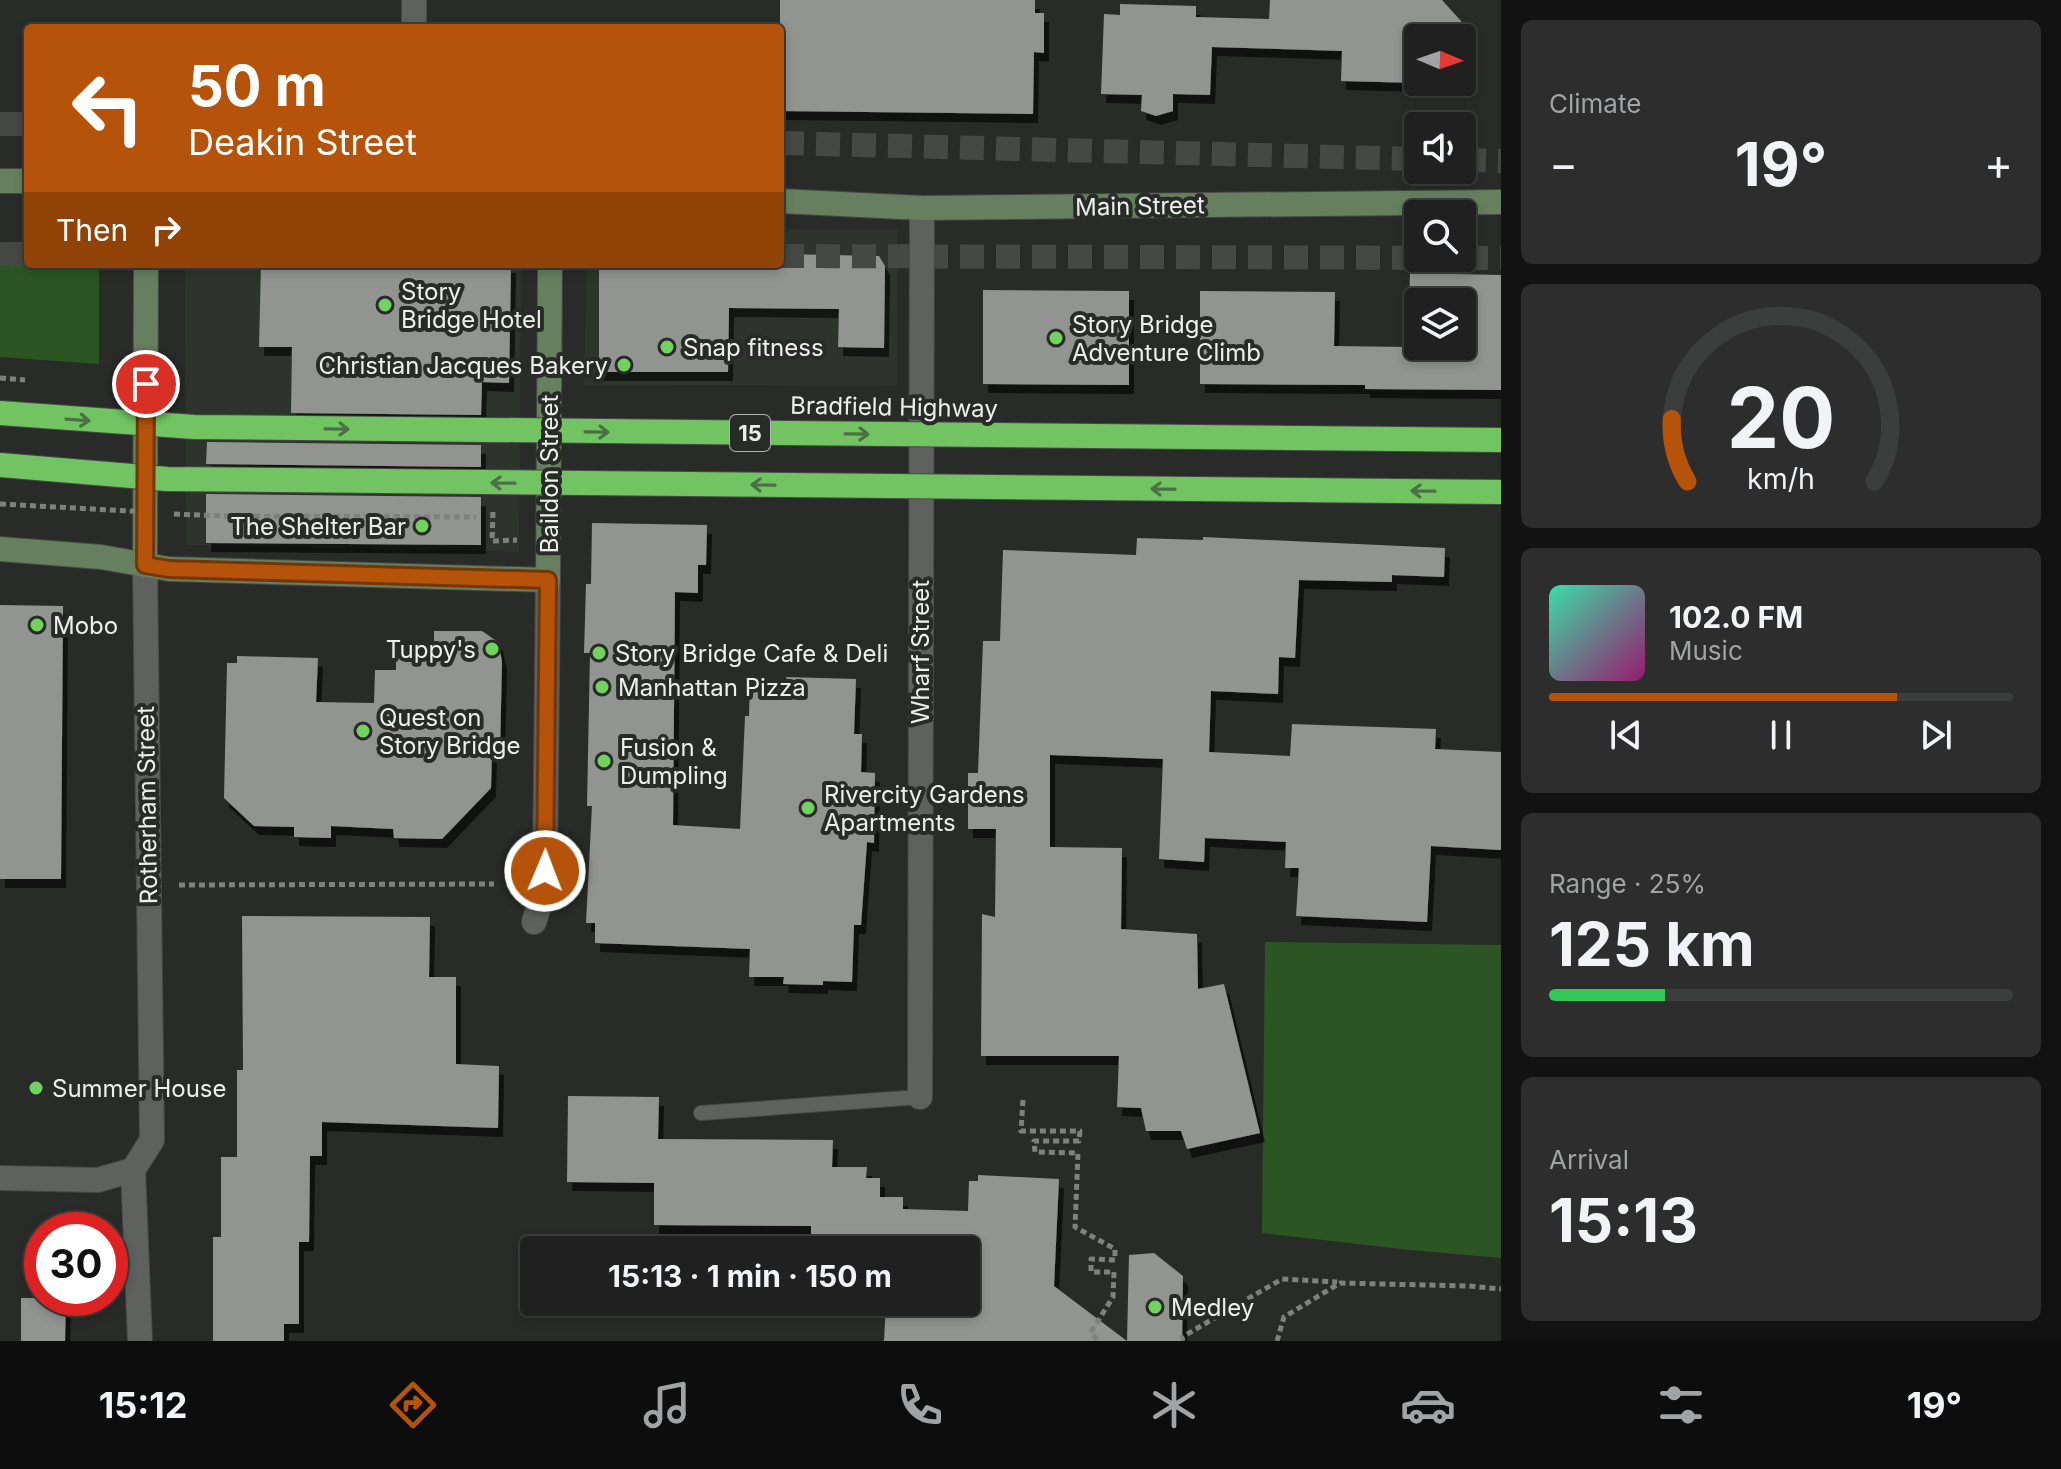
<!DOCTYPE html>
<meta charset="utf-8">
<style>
body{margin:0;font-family:Inter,sans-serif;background:#2c2d2c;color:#f1f3f6;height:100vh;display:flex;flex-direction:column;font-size:30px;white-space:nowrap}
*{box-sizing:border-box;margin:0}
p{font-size:26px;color:#a1a3a4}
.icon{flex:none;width:44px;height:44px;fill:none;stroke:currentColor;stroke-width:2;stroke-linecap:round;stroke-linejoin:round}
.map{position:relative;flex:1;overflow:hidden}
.details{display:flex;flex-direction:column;gap:20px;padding:20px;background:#111211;width:560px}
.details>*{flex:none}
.guide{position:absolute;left:24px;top:24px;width:760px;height:244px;border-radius:8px;box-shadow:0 4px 12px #0003,0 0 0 2px #3c3e3d;background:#b45309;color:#fff;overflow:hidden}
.needle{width:52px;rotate:92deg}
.tools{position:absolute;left:1404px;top:24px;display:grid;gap:16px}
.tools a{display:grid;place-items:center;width:72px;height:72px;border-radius:8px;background:#1f201f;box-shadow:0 4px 12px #0003,0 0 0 2px #3c3e3d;font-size:40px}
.speed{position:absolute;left:24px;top:1212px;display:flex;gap:16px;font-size:40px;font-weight:700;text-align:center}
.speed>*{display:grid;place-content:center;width:104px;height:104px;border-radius:50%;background:#1f201f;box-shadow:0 4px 12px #0003,0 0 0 2px #3c3e3d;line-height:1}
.speed .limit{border:12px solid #d22;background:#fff;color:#111}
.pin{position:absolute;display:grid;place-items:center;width:68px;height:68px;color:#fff;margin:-34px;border:4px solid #fff;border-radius:50%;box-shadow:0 2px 8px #0007}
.me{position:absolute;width:88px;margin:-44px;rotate:1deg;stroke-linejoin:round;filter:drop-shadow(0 0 6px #0008)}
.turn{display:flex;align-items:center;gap:28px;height:168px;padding:0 32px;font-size:36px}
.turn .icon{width:104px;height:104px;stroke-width:2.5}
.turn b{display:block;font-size:56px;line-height:68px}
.then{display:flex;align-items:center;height:76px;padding:0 32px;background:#0003;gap:16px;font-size:30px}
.big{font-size:60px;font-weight:700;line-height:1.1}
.details .card{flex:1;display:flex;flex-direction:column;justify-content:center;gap:12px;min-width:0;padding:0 28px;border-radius:12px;background:#2c2d2c}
.details .dial{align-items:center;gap:0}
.dial svg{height:208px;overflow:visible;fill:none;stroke:#3c3e3d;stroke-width:7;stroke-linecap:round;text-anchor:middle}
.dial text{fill:#f1f3f6;stroke:none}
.song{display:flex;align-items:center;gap:24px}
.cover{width:96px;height:96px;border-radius:12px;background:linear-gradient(135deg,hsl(160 70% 55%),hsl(320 70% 35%))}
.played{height:8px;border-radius:4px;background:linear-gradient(90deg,#b45309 75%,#3c3e3d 75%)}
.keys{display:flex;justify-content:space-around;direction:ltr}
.heat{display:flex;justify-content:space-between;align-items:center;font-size:44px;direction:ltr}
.charge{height:12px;border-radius:6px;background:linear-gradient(90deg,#34c759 25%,#3c3e3d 0)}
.trip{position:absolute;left:520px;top:1236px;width:460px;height:80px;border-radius:8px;background:#1f201f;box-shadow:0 4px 12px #0003,0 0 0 2px #3c3e3d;font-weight:700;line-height:80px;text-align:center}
.dock{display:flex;height:128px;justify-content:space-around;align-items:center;background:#0c0d0c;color:#a1a3a4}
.dock .icon{width:56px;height:56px}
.dock .current{color:#b45309}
.dock b{font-size:36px;color:#f1f3f6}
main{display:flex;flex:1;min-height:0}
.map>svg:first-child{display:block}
</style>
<main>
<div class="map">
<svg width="1501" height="1341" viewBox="0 0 1501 1341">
<defs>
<filter id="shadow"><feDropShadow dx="5" dy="9" stdDeviation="0" flood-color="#0009"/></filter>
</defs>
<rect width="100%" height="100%" fill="#292b29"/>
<g fill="#2e342d">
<path d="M 780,229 L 897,229 L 897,386 L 584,385 L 587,264 L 780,264 Z"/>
<path d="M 185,264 L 521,264 L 519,552 L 186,545 Z"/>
</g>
<g fill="#2c5524">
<path d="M 0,245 L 28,245 L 28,264 L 99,264 L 99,364 L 0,357 Z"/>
<path d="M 1265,942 L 1501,945 L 1501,1258 L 1410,1250 L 1262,1233 Z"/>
</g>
<g fill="#919491" fill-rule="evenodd" filter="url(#shadow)">
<path d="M 780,0 L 1035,0 L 1035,13 L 1044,13 L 1044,53 L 1034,52 L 1033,114 L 780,111 Z"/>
<path d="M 1270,0 L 1442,0 L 1461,21 L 1460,38 L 1418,38 L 1418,82 L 1458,82 L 1458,84 L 1341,81 L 1342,51 L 1212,47 L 1210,95 L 1173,94 L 1173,111 L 1156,116 L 1141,111 L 1142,95 L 1101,94 L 1104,14 L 1120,15 L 1120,4 L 1196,6 L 1196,17 L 1269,19 Z"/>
<path d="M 780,254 L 879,256 L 885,266 L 884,348 L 838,347 L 839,309 L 729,308 L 728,372 L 599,372 L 599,264 L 780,264 Z"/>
<path d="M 261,264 L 511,264 L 509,383 L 482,382 L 481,415 L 291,413 L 292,347 L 259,347 Z"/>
<path d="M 1410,273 L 1501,275 L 1501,390 L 1365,389 L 1365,385 L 1200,384 L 1200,291 L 1335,292 L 1334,346 L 1408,347 ZM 1418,302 L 1462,302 L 1462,346 L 1418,346 Z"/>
<path d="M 983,290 L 1129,291 L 1129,385 L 983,384 Z"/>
<path d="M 207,442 L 481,445 L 481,467 L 206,464 Z"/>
<path d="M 206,494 L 481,497 L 481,545 L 206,543 Z"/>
<path d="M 592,523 L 707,525 L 706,565 L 698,565 L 698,593 L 675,592 L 673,825 L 740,829 L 745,716 L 749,716 L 750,679 L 787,680 L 786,677 L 856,679 L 854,734 L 862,734 L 861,772 L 875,773 L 874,843 L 867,842 L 861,925 L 854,925 L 852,982 L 823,981 L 823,985 L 783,984 L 784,977 L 749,977 L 750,949 L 595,943 L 595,923 L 586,923 L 592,806 L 587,806 L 590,653 L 584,653 L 586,584 L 591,584 Z"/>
<path d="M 1203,537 L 1445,548 L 1444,577 L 1392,575 L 1392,582 L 1299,580 L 1295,658 L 1279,657 L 1278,694 L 1211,691 L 1209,752 L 1290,756 L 1292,724 L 1436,729 L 1435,749 L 1501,752 L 1501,850 L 1431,846 L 1427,922 L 1296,916 L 1299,868 L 1285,868 L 1286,842 L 1205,838 L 1204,862 L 1159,859 L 1163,759 L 1050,755 L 1050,847 L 1122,848 L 1121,929 L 1197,934 L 1198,989 L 1224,984 L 1260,1133 L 1187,1149 L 1181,1131 L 1146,1131 L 1141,1108 L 1117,1107 L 1119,1056 L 981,1056 L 982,914 L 995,917 L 996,829 L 968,829 L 968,773 L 978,773 L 983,641 L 1000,641 L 1003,550 L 1136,555 L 1137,538 L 1203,540 Z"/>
<path d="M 0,605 L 63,606 L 61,879 L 0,879 Z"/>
<path d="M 434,631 L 482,631 L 498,642 L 502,661 L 500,751 L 492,751 L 491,788 L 442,839 L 394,838 L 393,829 L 331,826 L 331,838 L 294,837 L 294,827 L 254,826 L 224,798 L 227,663 L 237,663 L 237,656 L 318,658 L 316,702 L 374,703 L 375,670 L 396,670 L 396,644 L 434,644 Z"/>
<path d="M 242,916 L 430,917 L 429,977 L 456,977 L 456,1064 L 499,1066 L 498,1128 L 322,1122 L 322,1156 L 310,1156 L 309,1242 L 299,1242 L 299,1324 L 284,1324 L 284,1341 L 213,1341 L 213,1237 L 221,1237 L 221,1157 L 237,1157 L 237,1070 L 243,1070 Z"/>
<path d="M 568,1096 L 659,1097 L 658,1139 L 833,1140 L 832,1167 L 867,1167 L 866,1178 L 880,1178 L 880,1197 L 903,1197 L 903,1209 L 968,1211 L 969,1181 L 978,1181 L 978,1175 L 1059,1179 L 1054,1286 L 1127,1341 L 1129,1255 L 1154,1253 L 1183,1276 L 1182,1341 L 884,1341 L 886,1302 L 966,1302 L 966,1250 L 833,1250 L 833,1235 L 811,1235 L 811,1226 L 654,1225 L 654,1183 L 567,1182 Z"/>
<path d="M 21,1298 L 66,1298 L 65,1341 L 21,1341 Z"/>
</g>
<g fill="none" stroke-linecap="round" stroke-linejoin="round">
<g stroke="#464846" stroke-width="24" stroke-dasharray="24 12" stroke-linecap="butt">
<path d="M 0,124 L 28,124"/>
<path d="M 780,143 L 1418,159"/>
<path d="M 1462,160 L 1501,161"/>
<path d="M 0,254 L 28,254"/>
<path d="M 780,256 L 1501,258"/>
</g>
<defs>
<path id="lane" d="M 701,1113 L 920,1097"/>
<g id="street">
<path d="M 414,28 L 414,0"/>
<path d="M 534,922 L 542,897 L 545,871 L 548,580"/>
<path d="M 920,1097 L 922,208"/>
<path d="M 0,1178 L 98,1180 L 133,1170"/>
<path d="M 140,1341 L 133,1170 L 152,1140 L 145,565"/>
</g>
<g id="secondary">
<path d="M 0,181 L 28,181"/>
<path d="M 780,201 L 922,208 L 1501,202"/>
<path d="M 0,549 L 101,557 L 169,569 L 548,580 L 550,264"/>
<path d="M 145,565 L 146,264"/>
</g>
</defs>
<use href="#lane" stroke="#474947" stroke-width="16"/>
<use href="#street" stroke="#474947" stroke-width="26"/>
<use href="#secondary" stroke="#474947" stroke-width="26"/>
<g stroke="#7f817f" stroke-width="5" stroke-dasharray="6 4" stroke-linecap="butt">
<path d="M 493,512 L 492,541 L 517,540"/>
<path d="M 179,885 L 494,884"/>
<path d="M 1023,1100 L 1021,1131 L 1080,1131 L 1079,1141 L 1034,1141 L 1035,1152 L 1078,1153 L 1075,1227 L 1115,1249 L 1115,1260 L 1091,1259 L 1091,1272 L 1114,1272 L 1113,1297 L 1091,1332 L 1098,1341"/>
<path d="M 1183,1341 L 1182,1337 L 1282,1279 L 1337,1282"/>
<path d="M 1277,1341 L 1284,1317 L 1340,1283 L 1469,1286 L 1501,1289"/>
</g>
<use href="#lane" stroke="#5f615e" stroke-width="14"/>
<use href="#street" stroke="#5f615e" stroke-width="24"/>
<use href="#secondary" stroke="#657f5f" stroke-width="24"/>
<defs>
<g id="highway-bridge">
<path d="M 0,413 L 194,427 L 1501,440"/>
<path d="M 0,465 L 167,479 L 1501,492"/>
</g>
</defs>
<use href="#highway-bridge" stroke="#474947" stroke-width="26" stroke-linecap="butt"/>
<g stroke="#7f817f" stroke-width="5" stroke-dasharray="6 4" stroke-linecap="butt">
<path d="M 0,378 L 25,380"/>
<path d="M 0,504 L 148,512"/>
<path d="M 174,514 L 225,516 L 476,517"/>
</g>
<use href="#highway-bridge" stroke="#72c462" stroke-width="24"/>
</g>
<defs><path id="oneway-shaft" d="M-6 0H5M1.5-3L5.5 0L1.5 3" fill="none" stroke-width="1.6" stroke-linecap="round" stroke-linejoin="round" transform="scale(2)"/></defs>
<g stroke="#4a7043">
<use href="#oneway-shaft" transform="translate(78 420) rotate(4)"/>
<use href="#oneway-shaft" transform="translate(337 429) rotate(1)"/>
<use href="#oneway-shaft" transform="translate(597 432) rotate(1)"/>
<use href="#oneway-shaft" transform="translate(857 434) rotate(1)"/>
<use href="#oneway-shaft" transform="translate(503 483) rotate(-179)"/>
<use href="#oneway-shaft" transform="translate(763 485) rotate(-179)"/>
<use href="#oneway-shaft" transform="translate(1163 489) rotate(-179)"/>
<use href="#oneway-shaft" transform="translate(1423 491) rotate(-179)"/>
</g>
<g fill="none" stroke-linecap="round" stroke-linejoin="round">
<defs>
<path id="route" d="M 146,384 L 145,565 L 169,569 L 548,580 L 545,871"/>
</defs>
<use href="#route" stroke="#753606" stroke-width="20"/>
<use href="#route" stroke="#b45309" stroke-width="14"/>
</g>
<g fill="#71d25e" stroke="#292b29" stroke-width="3">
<circle cx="385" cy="305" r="8"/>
<circle cx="1056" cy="338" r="8"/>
<circle cx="667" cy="347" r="8"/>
<circle cx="624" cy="365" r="8"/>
<circle cx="422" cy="526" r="8"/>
<circle cx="37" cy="625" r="8"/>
<circle cx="492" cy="649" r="8"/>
<circle cx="599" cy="653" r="8"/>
<circle cx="602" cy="687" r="8"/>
<circle cx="363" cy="731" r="8"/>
<circle cx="604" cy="761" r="8"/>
<circle cx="808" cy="808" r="8"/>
<circle cx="36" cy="1088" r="8"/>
<circle cx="1155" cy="1307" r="8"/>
</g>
<g text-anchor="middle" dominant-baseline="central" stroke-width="8" stroke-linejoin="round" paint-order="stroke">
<rect fill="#292b29" stroke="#b2b4b2" stroke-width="2" x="730" y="415" width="40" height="36" rx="6"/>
<g font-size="22" font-weight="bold" fill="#edefed">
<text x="750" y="433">15</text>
</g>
<g font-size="24" fill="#edefed" stroke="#292b29">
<text transform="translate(1140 206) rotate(-1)">Main Street</text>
<text transform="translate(894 407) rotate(1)">Bradfield Highway</text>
<text transform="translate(549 474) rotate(-90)">Baildon Street</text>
<text transform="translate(920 652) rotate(-90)">Wharf Street</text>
<text transform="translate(147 805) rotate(-91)">Rotherham Street</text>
</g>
<g font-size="24" fill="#edefed" stroke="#292b29" text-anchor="start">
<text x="401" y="291">Story<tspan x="401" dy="28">Bridge Hotel</tspan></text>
<text x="1072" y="324">Story Bridge<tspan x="1072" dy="28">Adventure Climb</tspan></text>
<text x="683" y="347">Snap fitness</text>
<text x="608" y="365" text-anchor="end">Christian Jacques Bakery</text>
<text x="406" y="526" text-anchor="end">The Shelter Bar</text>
<text x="53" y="625">Mobo</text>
<text x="476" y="649" text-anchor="end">Tuppy's</text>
<text x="615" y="653">Story Bridge Cafe &amp; Deli</text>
<text x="618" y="687">Manhattan Pizza</text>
<text x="379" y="717">Quest on<tspan x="379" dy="28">Story Bridge</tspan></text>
<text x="620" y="747">Fusion &amp;<tspan x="620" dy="28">Dumpling</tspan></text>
<text x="824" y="794">Rivercity Gardens<tspan x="824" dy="28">Apartments</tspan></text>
<text x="52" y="1088">Summer House</text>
<text x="1171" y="1307">Medley</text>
</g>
</g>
</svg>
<div class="tools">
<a><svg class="needle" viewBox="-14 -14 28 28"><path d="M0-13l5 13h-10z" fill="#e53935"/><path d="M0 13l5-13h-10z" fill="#a1a3a4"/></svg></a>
<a><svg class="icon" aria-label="sound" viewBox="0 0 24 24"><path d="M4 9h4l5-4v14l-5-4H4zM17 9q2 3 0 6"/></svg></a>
<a><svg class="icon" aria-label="search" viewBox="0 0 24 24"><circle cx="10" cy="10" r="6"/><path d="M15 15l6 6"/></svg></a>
<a><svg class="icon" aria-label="layers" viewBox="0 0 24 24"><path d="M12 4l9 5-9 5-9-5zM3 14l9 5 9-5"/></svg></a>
</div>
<div class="speed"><div class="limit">30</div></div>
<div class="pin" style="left:146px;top:384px;background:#d93025"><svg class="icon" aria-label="arrive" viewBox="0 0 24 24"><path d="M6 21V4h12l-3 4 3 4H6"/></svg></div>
<svg class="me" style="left:545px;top:871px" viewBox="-20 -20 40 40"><circle r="17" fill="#b45309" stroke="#fff" stroke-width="3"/><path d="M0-11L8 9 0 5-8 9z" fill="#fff"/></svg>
<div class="trip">15:13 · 1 min · 150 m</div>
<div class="guide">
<div class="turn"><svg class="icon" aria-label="left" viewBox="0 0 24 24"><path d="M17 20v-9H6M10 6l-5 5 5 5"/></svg><div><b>50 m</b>Deakin Street</div></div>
<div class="then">Then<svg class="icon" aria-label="right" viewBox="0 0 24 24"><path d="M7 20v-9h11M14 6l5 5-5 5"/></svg></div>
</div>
</div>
<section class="details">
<div class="card"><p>Climate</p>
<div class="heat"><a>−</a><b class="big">19°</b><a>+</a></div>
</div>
<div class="card dial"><svg viewBox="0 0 100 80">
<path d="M14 69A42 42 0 1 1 86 69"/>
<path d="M14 69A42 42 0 0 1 8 45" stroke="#b45309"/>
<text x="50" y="56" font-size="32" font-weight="700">20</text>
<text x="50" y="72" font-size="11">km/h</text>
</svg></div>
<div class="card">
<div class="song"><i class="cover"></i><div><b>102.0 FM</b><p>Music</p></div></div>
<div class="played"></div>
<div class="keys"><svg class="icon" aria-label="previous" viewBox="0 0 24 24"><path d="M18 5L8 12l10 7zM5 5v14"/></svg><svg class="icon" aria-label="pause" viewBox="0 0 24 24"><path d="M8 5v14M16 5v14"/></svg><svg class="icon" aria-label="next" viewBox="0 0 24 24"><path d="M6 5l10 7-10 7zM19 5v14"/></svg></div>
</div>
<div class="card"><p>Range · 25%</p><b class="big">125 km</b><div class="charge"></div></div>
<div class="card"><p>Arrival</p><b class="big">15:13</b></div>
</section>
</main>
<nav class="dock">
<b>15:12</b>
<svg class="icon current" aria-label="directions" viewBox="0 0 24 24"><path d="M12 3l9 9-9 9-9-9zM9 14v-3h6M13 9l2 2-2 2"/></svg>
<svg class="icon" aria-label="music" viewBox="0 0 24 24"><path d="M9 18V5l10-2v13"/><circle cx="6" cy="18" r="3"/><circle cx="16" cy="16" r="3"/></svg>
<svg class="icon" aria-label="phone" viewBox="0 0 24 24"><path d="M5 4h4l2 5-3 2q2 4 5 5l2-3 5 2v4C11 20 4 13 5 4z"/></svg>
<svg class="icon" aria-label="climate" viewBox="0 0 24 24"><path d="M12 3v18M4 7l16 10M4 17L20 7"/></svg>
<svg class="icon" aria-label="car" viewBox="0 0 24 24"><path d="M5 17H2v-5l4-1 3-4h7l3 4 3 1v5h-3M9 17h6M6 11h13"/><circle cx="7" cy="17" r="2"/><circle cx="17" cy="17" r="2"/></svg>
<svg class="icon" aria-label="filters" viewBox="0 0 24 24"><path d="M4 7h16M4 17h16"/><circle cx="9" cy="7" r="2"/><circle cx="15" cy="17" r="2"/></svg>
<b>19°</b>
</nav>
